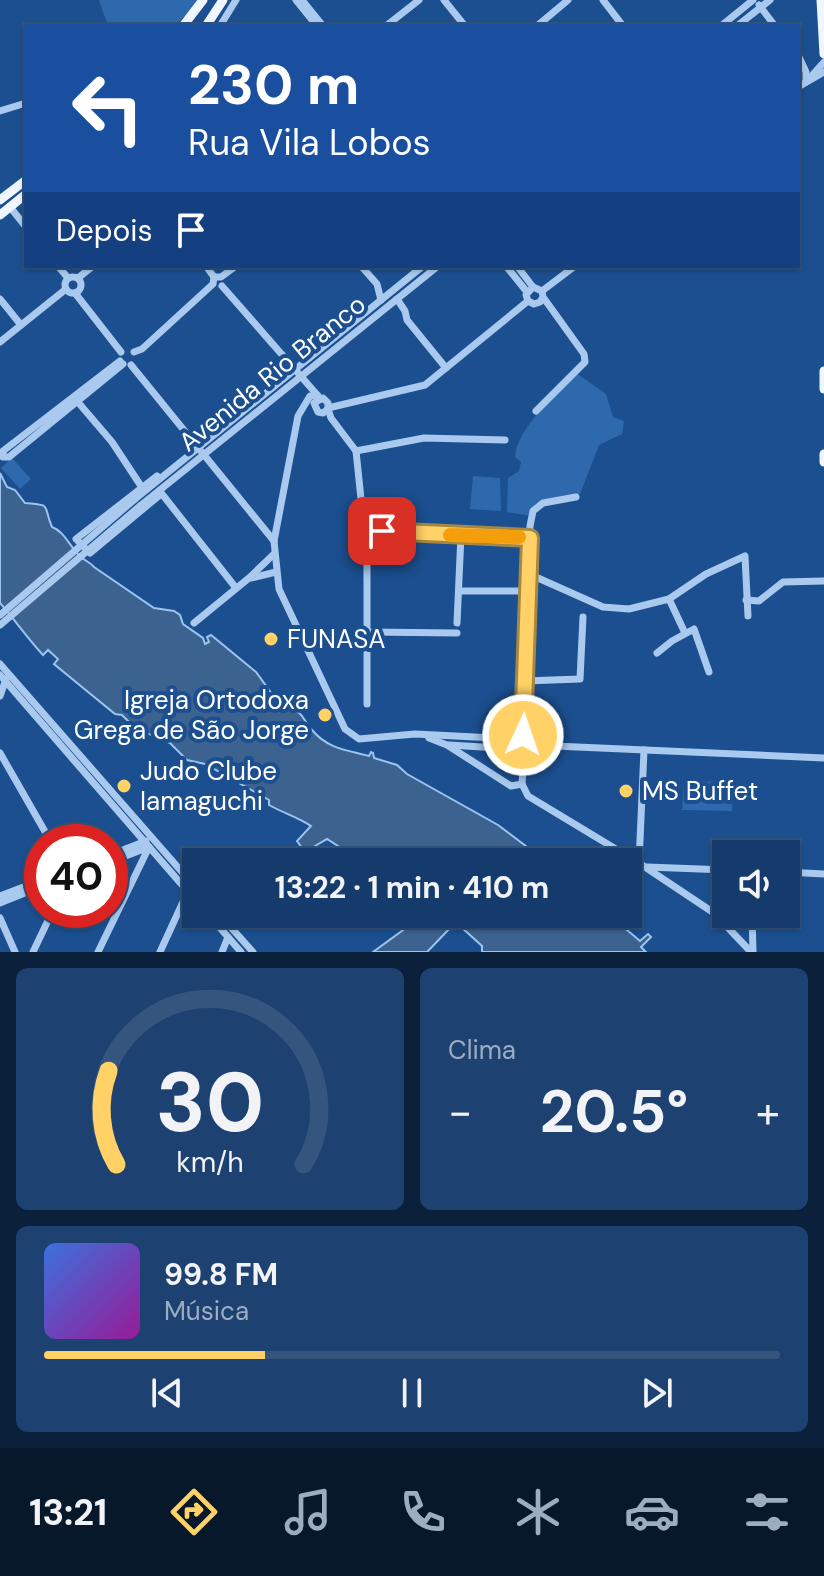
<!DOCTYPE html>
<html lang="pt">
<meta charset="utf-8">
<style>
body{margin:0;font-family:"DM Sans",sans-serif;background:#1d4271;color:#f1f3f6;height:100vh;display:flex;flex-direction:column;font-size:30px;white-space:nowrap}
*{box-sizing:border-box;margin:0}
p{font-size:26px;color:#9dadc1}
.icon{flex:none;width:44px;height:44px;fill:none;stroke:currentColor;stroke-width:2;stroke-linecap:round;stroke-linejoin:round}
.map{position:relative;height:952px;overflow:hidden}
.details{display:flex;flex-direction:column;gap:16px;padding:16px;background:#0b203b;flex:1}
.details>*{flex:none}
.banner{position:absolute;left:24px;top:24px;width:776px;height:244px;border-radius:0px;box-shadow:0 2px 6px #0004,0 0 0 2px #33557e;background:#1a4fa0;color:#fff;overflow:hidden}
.controls{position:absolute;left:712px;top:840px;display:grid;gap:16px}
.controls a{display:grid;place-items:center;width:88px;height:88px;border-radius:0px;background:#143b6b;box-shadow:0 2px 6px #0004,0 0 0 2px #33557e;font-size:40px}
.speed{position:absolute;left:24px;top:824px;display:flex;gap:16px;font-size:40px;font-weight:700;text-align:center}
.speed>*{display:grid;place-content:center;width:104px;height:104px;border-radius:50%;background:#143b6b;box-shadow:0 2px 6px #0004,0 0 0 2px #33557e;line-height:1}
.speed .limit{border:12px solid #d22;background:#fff;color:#111}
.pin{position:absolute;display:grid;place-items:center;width:68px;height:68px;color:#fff;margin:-34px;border-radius:16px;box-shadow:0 4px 12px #0006}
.me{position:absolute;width:88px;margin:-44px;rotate:3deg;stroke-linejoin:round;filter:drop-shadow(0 0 6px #0008)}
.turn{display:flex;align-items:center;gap:28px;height:168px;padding:0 32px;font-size:36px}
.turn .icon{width:104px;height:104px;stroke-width:2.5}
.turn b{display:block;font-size:56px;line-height:68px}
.then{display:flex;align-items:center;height:76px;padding:0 32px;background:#0003;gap:16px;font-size:30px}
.big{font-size:60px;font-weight:700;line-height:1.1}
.details .widget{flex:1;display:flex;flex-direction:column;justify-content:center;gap:12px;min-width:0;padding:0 28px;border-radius:12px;background:#1d4271}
.details .dial{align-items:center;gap:0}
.dial svg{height:208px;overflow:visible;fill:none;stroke:#33557e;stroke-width:7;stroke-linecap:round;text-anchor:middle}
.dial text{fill:#f1f3f6;stroke:none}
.song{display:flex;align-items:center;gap:24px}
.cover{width:96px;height:96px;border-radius:12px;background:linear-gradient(135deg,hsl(220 70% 55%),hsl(300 70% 35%))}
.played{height:8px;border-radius:4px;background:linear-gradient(90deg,#ffd166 30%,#33557e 30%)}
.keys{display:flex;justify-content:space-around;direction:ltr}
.heat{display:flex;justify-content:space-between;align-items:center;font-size:44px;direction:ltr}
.details .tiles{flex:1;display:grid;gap:16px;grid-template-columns:1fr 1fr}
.widget:last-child{grid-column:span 2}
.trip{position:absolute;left:182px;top:848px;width:460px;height:80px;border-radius:0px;background:#143b6b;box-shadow:0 2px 6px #0004,0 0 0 2px #33557e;font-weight:700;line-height:80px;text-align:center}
.dock{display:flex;height:128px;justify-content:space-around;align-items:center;background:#08182b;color:#9dadc1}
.dock .icon{width:56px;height:56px}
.dock .selected{color:#ffd166}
.dock b{font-size:36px;color:#f1f3f6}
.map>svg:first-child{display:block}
</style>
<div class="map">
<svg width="824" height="952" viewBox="0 0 824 952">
<rect width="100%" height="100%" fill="#1b4f8f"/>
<g fill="#2e69ad">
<path d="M 99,0 L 200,0 L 175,26 L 108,26 Z"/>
<path d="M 576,373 L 606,394 L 613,417 L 624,421 L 622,434 L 599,445 L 580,494 L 538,507 L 532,516 L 507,512 L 508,478 L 519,471 L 521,462 L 515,457 C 517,428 556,394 576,373 Z"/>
<path d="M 12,458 L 31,479 L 20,489 L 1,468 Z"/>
<path d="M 473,476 L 500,478 L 501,511 L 470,509 Z"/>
<path d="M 684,781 L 733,782 L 732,811 L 682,810 Z"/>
</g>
<g fill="#3c6290" stroke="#9cc4f0" stroke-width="2">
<path d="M 0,473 L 7,487 L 15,490 L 25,503 C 53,506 42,503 52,527 C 64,531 70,547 79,555 C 84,561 89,561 94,567 L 154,608 L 174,611 L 180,615 L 183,624 L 203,638 L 205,644 L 209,642 L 207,637 L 211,635 L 256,672 L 280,705 L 288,706 L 293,712 L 297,711 C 305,717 305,723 312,730 C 328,749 347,750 369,756 L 371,752 L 373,753 L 374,758 L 397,765 L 407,774 L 498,825 L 547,862 L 363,862 L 327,839 L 305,852 L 297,841 L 311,826 C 298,817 283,813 269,805 L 269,800 L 205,764 L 187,760 L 170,743 L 135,728 L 122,715 L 115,714 L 54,664 L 58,659 L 48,650 L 43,655 C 27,638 15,620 0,603 Z"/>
<path d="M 419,914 L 608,914 L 640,941 L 648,934 L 651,937 L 641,947 L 646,952 L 482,952 L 482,946 L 460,926 L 454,924 L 427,952 L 373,952 L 410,925 Z"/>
</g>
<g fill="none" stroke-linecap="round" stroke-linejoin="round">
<g stroke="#a9c9ee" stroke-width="7">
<path d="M 296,0 L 317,26"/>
<path d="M 302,0 L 323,26"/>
<path d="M 444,0 L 465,26"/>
<path d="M 603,0 L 623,26"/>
<path d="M 759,5 L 775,26"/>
<path d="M 220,26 L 236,0"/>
<path d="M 386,26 L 419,0"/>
<path d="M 537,26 L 568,0"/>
<path d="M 721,26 L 753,0"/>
<path d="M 737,26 L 770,0"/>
<path d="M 799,57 L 806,72 L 806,81"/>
<path d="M 808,80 L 824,62"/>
<path d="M 798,87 L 824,72"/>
<path d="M 0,111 L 26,103"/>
<path d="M 10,207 L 26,227"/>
<path d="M 58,266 L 68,278"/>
<path d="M 206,266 L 214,277"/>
<path d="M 361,266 L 377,284 L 381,300"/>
<path d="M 506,266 L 527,292"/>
<path d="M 517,266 L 533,287"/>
<circle cx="73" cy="285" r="8"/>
<path d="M 78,278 L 93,266"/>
<path d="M 222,286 L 319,397"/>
<path d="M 542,291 L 575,266"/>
<path d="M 75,293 L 121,352"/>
<path d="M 0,299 L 21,325"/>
<path d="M 397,299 L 405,311 L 407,320 L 446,368"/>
<path d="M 0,342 L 66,289"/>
<path d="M 134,352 L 142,349 L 213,284 L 214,277 L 221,277 L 236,266"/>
<path d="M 120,361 L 3,451 L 3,457 L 9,457 L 123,364"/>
<path d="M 131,365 L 274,541"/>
<path d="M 318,396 L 310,396 L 298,416 L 274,541 L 279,589 L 345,729 L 359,739 L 415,734 L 516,739"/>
<path d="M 77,401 L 112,442 L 141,486"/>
<path d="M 328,408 L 425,385 L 528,301"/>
<path d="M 328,409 L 331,418 L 356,451"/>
<path d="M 328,409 L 323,413 L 318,412 L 314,403 L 323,398 L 328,403 L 328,408"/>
<path d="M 536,411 L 585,362 L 584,354 L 543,297 L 542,291 L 533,287 L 526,295 L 528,301 L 534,304 L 540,302 L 543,297"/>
<path d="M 356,451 L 424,438 L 505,440"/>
<path d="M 356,451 L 363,518 L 359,531 L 365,537 L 371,535"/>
<path d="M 157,476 L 76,539 L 90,553 L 161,494"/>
<path d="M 162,494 L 236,588"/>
<path d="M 135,499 L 423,266"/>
<path d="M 140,506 L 438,266"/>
<path d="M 363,518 L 371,526 L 382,531 L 530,538"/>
<path d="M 529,574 L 603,607 L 629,609 L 669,599 L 706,574 L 745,556 L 748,616"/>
<path d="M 251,578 L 276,572"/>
<path d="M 459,591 L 528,591"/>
<path d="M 669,599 L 685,633"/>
<path d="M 746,600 L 759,601 L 783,582 L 824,581"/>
<path d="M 194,623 L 249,578 L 274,554"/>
<path d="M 457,623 L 461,535"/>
<path d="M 368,632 L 457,633"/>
<path d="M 657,653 L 672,641 L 694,629 L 709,672"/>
<path d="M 0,664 L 196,888"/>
<path d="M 0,675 L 196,901"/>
<path d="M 525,681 L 580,679 L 583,617"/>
<path d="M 0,696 L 6,679"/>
<path d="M 367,704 L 367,544 L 370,537"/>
<circle cx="523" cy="744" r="9"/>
<path d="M 523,735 L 530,526 L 533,511 L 543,503 L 576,497"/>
<path d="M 429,738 L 447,745 L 511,786 L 522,784"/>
<path d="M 449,745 L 515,749"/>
<path d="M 532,745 L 824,758"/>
<path d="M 0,753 L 51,842"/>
<path d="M 524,753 L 522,784 L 528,796 L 639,863 L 714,913 L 751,952"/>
<path d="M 110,855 L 146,841"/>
<path d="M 110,862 L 149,847"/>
<path d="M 639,863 L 644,750"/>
<path d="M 647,867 L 726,870"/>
<path d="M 786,872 L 824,874"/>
<path d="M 0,896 L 42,880"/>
<path d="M 0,903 L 42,886"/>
<path d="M 208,914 L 241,952"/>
<path d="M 219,914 L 253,952"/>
<path d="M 752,914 L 753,952"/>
<path d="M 0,918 L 15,952"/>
<path d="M 33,952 L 53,910"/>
<path d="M 98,952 L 149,847"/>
<path d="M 160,952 L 188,891"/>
<path d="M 222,952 L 228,937"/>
</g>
<g stroke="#f0f6ff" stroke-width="9">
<path d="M 821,0 L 824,54"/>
<path d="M 183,26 L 203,0"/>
<path d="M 206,26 L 223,0"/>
<path d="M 0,200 L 26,180"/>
<path d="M 0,215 L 26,194"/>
<path d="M 824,371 L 824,389"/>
<path d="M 824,454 L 824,462"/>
</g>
<g stroke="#a9c9ee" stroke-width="7">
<path d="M 0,615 L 135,499"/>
<path d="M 0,625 L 140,506"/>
</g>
</g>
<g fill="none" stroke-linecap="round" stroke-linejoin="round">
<defs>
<path id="route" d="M 382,531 L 530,538 L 523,735"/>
</defs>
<use href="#route" stroke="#a68842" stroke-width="20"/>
<use href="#route" stroke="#ffd166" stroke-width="14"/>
<path stroke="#f59e0b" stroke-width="14" d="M 450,535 L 519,537"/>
</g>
<g fill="#ffd166" stroke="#1b4f8f" stroke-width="3">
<circle cx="271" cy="639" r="8"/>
<circle cx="325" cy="715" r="8"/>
<circle cx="124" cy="786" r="8"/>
<circle cx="626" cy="791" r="8"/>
</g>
<g text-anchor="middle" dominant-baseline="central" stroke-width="8" stroke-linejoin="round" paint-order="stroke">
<g font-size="26" fill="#fff" stroke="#1b4f8f">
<text transform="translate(272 373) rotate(-39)">Avenida Rio Branco</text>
</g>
<g font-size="26" fill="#fff" stroke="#1b4f8f" text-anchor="start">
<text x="287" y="639">FUNASA</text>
<text x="309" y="700" text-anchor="end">Igreja Ortodoxa<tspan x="309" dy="30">Grega de São Jorge</tspan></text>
<text x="140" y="771">Judo Clube<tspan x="140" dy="30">Iamaguchi</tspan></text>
<text x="642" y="791">MS Buffet</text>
</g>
</g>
</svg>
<div class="controls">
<a><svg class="icon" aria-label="sound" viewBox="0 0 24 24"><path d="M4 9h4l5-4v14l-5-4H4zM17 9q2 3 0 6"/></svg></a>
</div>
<div class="speed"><div class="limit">40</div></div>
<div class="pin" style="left:382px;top:531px;background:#d93025"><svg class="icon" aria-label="arrive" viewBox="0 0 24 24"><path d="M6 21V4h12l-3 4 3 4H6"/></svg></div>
<svg class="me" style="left:523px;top:735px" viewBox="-20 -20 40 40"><circle r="17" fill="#ffd166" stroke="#fff" stroke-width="3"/><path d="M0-11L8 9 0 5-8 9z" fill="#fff"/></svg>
<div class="trip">13:22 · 1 min · 410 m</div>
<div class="banner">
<div class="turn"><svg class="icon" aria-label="left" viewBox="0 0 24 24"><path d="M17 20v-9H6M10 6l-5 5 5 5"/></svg><div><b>230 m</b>Rua Vila Lobos</div></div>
<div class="then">Depois<svg class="icon" aria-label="arrive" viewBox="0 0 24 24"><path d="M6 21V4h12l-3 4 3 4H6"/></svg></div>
</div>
</div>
<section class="details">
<div class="tiles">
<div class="widget dial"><svg viewBox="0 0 100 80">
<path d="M14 69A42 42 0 1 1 86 69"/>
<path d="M14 69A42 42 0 0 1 11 33" stroke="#ffd166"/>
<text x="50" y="56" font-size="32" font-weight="700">30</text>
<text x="50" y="72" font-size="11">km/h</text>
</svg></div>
<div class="widget"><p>Clima</p>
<div class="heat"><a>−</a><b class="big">20.5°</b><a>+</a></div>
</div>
<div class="widget">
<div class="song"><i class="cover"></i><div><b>99.8 FM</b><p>Música</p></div></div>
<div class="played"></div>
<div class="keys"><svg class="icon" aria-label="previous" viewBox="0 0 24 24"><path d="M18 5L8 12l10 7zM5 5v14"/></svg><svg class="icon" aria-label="pause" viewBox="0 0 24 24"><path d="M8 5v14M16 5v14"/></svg><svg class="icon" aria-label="next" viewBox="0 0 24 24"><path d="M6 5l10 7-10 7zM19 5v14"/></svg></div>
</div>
</div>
</section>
<nav class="dock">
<b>13:21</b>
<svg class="icon selected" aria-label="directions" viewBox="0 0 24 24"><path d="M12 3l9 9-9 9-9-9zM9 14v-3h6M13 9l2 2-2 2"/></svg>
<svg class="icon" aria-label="music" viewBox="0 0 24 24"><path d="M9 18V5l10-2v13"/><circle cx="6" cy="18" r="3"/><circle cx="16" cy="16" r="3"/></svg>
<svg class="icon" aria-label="phone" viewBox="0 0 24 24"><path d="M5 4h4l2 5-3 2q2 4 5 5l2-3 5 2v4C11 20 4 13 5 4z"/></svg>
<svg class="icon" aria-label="climate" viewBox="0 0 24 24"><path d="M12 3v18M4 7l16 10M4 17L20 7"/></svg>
<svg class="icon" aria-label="car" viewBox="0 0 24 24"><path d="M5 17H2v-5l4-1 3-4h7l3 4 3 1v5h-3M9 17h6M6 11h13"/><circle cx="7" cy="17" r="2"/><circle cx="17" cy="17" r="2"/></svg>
<svg class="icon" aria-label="filters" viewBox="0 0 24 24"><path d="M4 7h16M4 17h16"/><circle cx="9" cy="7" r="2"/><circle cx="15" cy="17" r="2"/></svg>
</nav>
